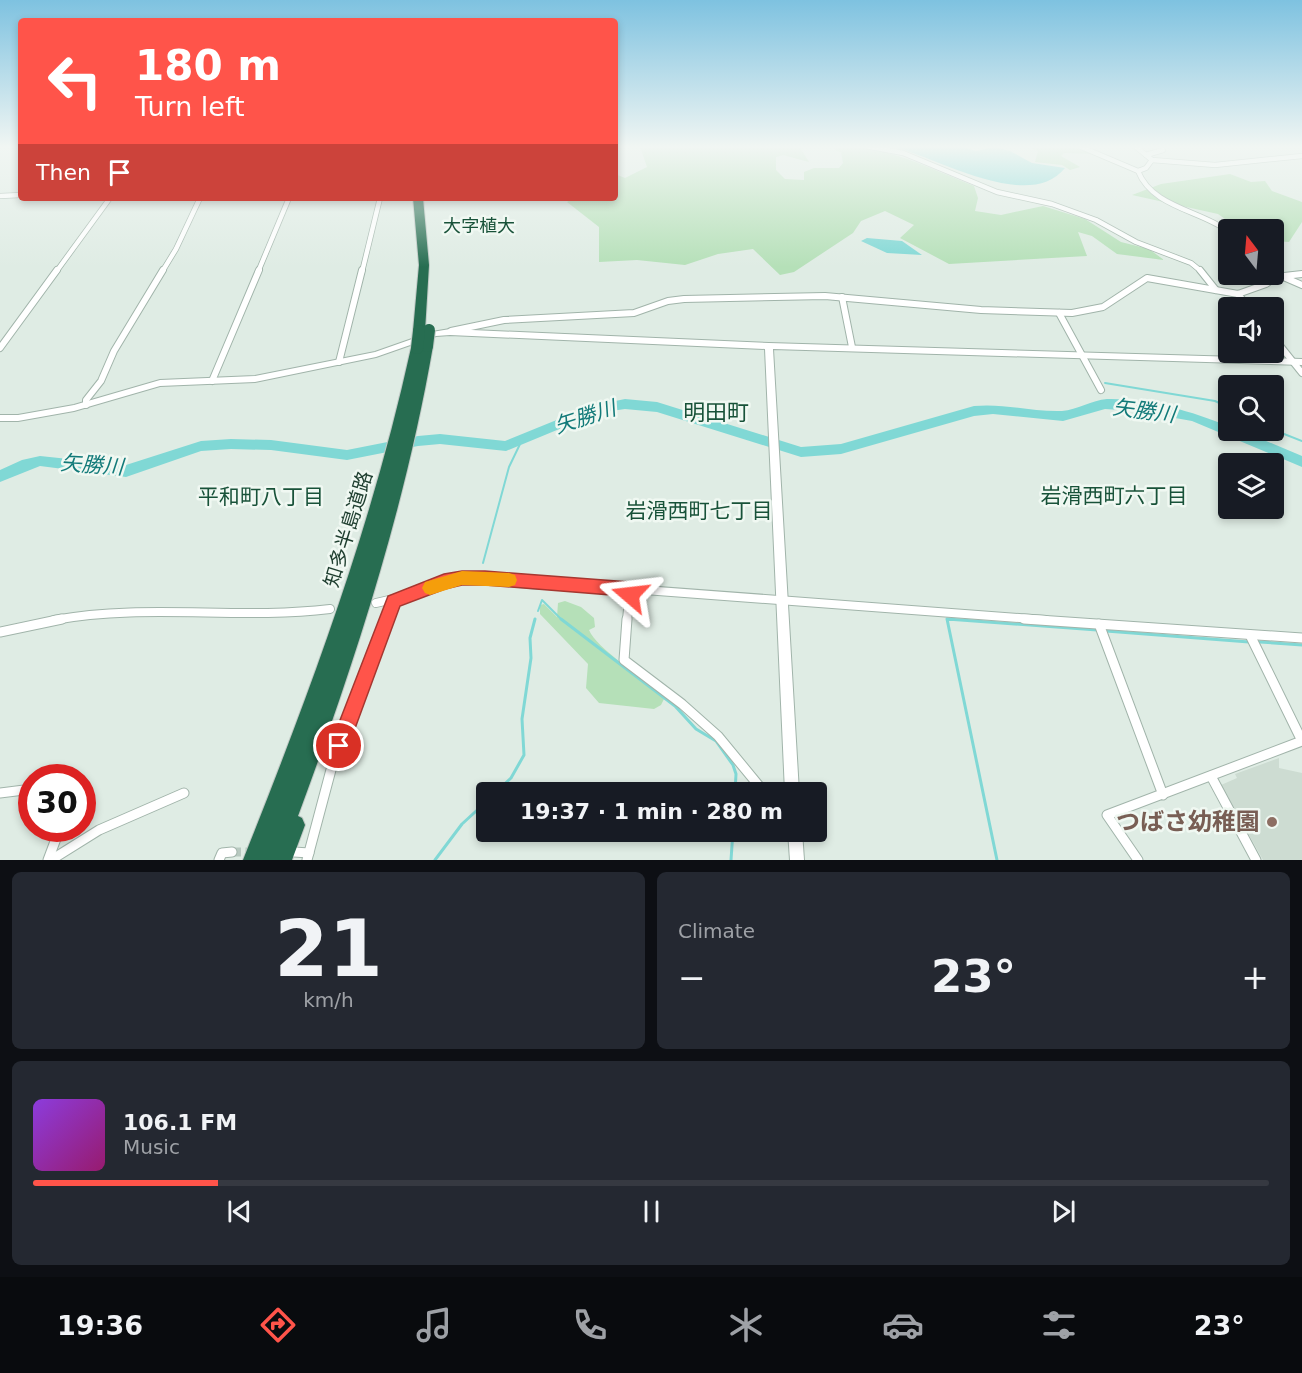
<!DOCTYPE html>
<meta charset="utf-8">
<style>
body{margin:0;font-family:"DejaVu Sans","Noto Sans JP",sans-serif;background:#242831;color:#f1f3f6;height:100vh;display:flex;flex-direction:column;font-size:22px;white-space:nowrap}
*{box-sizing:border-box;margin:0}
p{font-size:20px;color:#9ea1a6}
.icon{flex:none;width:33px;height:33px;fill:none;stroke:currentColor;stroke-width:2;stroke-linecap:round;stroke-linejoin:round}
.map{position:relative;height:860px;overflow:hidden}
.details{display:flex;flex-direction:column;gap:12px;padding:12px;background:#0d0f14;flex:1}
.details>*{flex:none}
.hud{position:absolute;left:18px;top:18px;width:600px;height:183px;border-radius:6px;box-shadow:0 3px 9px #0003;background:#ff544a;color:#fff;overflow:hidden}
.needle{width:39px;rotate:344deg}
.tools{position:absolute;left:1218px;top:219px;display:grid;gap:12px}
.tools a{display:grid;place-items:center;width:66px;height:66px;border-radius:6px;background:#171b24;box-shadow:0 3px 9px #0003;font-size:30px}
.speed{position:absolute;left:18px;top:764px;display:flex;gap:12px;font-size:30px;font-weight:700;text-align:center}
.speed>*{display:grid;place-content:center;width:78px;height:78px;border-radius:50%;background:#171b24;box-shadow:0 3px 9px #0003;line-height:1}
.speed .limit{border:9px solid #d22;background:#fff;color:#111}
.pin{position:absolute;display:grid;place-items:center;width:51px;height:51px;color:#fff;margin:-26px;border:3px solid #fff;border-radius:50%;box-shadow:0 2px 6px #0007}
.me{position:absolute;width:66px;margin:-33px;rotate:287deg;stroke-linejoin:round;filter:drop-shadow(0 0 4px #0008)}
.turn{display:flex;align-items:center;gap:21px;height:126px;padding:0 18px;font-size:27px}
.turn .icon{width:78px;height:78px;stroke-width:2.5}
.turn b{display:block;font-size:42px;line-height:51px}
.then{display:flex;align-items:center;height:57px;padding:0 18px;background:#0003;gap:12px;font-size:22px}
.big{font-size:45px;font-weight:600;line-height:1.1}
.details .card{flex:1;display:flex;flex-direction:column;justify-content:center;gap:9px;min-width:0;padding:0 21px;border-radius:9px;background:#242831}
.details .dial{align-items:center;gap:0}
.dial b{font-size:78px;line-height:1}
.song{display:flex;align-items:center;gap:18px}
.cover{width:72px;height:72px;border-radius:9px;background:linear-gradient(135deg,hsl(270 70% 55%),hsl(320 70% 35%))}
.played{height:6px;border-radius:3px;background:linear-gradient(90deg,#ff544a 15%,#363941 15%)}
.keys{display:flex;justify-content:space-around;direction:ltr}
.heat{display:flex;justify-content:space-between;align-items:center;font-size:33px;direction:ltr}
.details .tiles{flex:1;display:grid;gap:12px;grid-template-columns:1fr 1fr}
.card:last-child{grid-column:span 2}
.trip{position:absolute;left:476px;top:782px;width:351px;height:60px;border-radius:6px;background:#171b24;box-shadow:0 3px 9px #0003;font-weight:600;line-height:60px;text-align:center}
.menu{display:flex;height:96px;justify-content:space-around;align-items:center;background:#090b0e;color:#9ea1a6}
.menu .icon{width:42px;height:42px}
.menu .current{color:#ff544a}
.menu b{font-size:27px;color:#f1f3f6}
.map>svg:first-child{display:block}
</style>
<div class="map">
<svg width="1302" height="860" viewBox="0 0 1302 860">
<rect width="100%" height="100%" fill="#dfece4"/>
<path fill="#cddcd2" d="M 1279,758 L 1279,768 L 1302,773 L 1302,860 L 1263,860 L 1221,785 L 1237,778 L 1235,774 Z"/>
<g fill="#b5e0b8">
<path d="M 640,146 L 799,146 L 809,162 L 783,155 L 776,157 L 776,170 L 785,179 L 804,180 L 804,172 L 814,168 L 839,168 L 843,163 L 841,152 L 835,150 L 838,146 C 889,146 928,168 974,186 L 978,198 L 975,211 L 1001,215 L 1043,206 L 1085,219 L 1121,242 L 1149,249 L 1164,260 L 1117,254 L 1092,236 L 1078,232 L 1087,256 L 949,264 L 900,238 L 914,225 L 885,211 L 861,221 L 853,233 L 794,272 L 780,275 L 753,249 L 718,254 L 685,265 L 637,260 L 599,262 L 599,227 L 567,202 L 574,198 L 615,198 L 615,174 L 625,178 L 647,167 Z"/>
<path d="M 1026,146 L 1068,146 L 1095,154 L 1064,153 L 1061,156 L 1080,167 L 1070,170 L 1062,165 L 1035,162 L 1038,151 Z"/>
<path d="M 1230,174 L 1251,182 L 1265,181 L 1272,191 L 1302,202 L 1302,222 L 1289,242 L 1274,241 L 1274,230 L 1239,229 L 1218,214 L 1132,195 L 1161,184 Z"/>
<path d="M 565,601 L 581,607 L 594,618 L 595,627 L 589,630 C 596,648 644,679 661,692 L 665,697 L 661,705 L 654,709 L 599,703 L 586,688 L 588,664 L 540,614 L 540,605 L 544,604 L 557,617 L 558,603 Z"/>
</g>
<g fill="#80d8d5">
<path d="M 890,146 L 959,146 L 976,151 L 994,147 L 1010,151 L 1032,163 L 1065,168 C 1028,214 934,155 890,146 Z"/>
<path d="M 867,238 L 902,241 L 922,255 L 887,253 L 861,241 Z"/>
</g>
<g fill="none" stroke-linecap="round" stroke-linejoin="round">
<g stroke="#80d8d5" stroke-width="2">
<path d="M 1105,383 L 1215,401 L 1228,407"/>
<path d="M 1274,430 L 1302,441"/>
<path d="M 483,563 L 509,467 L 521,442"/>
<path d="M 486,584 L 539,589"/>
<path d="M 538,611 L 542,600 L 562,620"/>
<path d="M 947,620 L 964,620"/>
</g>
<g stroke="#80d8d5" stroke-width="3">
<path d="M 561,619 L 675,706 L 696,729 L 716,741 L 733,765 L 736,774 L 735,792"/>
<path d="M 1106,631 L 1249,642"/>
<path d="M 1260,642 L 1302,645"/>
<path d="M 496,792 L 511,778 L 524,755 L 522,719 L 531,658 L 530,638 L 535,619"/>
<path d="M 435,860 L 462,824 L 486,802"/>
<path d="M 731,860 L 733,831"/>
<path d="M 997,860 L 947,619 L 1097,630"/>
</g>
<path fill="#80d8d5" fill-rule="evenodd" d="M 625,399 L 657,402 L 801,447 L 841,444 L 974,406 C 1004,403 1032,412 1062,411 C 1077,410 1092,400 1107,399 C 1147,398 1191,411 1228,426 L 1228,430 L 1240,430 L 1302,456 L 1302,467 L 1192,421 L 1136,411 L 1105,409 L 1063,421 L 993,414 L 974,416 L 841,454 L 801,457 L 657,412 L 625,409 L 598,413 L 506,451 L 440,444 L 418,446 L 347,460 L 271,450 L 231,449 L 201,451 L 126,477 L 40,466 L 0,482 L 0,470 L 22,460 L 40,456 L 126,465 L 201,441 L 231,439 L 271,440 L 347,450 L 418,436 L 440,434 L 505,441 L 591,406 Z"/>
<path stroke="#b8c9c0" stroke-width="9" stroke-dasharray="9 4.5" stroke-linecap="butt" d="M 232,852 L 253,852"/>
<defs>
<g id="minor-far3">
<path d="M 866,146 L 903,153 L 997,192 L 1052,204 L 1096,220 L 1136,242 L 1191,263 L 1202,272"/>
<path d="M 1079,146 L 1138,171 C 1152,207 1199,210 1228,231"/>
<path d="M 1135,146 L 1152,160 L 1215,165 L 1302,156"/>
<path d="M 1146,155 L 1163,150"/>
<path d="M 1138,171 L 1146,168 L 1152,160"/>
<path d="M 0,196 L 21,195"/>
<path d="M 1274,269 L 1276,272"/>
<path d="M 56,272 L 110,198"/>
<path d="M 162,272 L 176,249 L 200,198"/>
<path d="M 258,272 L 289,198"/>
<path d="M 362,272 L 380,198"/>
</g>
<g id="minor-far2">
<path d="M 1200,270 L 1216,290"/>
<path d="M 1275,270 L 1279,275 L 1302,285"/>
<path d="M 1284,276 L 1302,274"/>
<path d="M 1238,294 L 1249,308"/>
<path d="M 842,297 L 852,347"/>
<path d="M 1059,313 L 1101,390"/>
<path d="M 451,331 L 504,320 L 634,313 L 668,301 L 684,299 L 825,296 L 981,310 L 1072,313 L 1103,307 L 1147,278 L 1238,294 L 1266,284 L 1279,275"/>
<path d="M 1274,338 L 1302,373"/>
<path d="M 0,348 L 57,270"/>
<path d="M 339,362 L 362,270"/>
<path d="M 212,381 L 259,270"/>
<path d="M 86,405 L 86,400 L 101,381 L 114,351 L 163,270"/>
</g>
<g id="minor-far1">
<path d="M 376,603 L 402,597 L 448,580 L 485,578 L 1046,620"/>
<path d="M 54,620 C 146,603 238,620 330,609"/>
<path d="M 387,620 L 394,601"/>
<path d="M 627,620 L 630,589"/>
</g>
<g id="minor">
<path d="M 627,619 L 624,660 L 682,704 L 718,736 L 764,792"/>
<path d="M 1024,619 L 1302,638"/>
<path d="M 1099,624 L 1163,795"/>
<path d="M 0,632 L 62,619"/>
<path d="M 1211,776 L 1256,860"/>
<path d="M 0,793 L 32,789"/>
<path d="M 294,852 L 309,853"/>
<path d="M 48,860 L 60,828"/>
<path d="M 51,860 L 99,830 L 184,793"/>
<path d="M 219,860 L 222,853 L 232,852"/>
<path d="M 307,860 L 332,766 L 387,619"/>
<path d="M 1138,860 L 1107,815 L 1302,741 L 1250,635"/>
</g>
<g id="tertiary">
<path d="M 450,329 L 769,343 L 1302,359 L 1302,365 L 773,349 L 799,792 L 785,792 L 765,349 L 450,335 L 436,336 L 376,357 L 255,382 L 160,386 L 74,411 L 18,421 L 0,421 L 0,415 L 18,415 L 74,405 L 160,380 L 255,376 L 375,352 L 432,332 Z"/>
<path d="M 788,831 L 802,831 L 804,860 L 790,860 Z"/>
</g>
<g id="motorway">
<path d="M 413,198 L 423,198 L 429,265 L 425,331 L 419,335 L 413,331 L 419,265 Z"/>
<path d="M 427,342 L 433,346 C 405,508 355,662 298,816 L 302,818 L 305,825 L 292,860 L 243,860 C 310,692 372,526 411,348 L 413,345 L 421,345 Z"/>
</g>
</defs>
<use href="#minor-far3" stroke="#a1b4aa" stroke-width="6"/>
<use href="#minor-far2" stroke="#a1b4aa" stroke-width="8"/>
<use href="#minor-far1" stroke="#a1b4aa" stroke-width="10"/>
<use href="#minor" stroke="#a1b4aa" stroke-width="11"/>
<use href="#tertiary" stroke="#a1b4aa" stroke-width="2"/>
<use href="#motorway" stroke="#c0c9c5" stroke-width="2"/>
<use href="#minor-far3" stroke="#fff" stroke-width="4.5"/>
<use href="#minor-far2" stroke="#fff" stroke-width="6"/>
<use href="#minor-far1" stroke="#fff" stroke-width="8"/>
<use href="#minor" stroke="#fff" stroke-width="9"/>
<use href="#tertiary" fill="#fff" fill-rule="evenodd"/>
<use href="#motorway" fill="#276d51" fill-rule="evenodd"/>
<defs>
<g id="motorway-bridge">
<path d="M 427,346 L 429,330"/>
<path d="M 417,348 L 419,331"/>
</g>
</defs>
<use href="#motorway-bridge" stroke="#c0c9c5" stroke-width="14" stroke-linecap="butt"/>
<use href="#motorway-bridge" stroke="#276d51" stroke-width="12"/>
</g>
<linearGradient id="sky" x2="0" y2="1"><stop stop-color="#7ec2e0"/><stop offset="0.55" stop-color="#f1f6f3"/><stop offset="1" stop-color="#f1f6f3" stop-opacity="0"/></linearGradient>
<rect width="1302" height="267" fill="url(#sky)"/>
<path fill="#ff544a" stroke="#a63730" stroke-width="1.5" d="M 462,571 L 485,571 L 630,582 L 636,584 L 639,595 L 636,600 L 630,602 L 624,600 L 623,596 L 485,585 L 462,585 L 445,589 L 400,606 L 346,753 L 339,756 L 332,753 L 330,746 L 388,596 L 444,574 Z"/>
<path fill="#f59e0b" d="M 462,571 L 509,573 L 515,575 L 517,580 L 515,585 L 509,587 L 462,585 L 430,595 L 425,593 L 422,588 L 425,582 Z"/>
<circle fill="#8d6e63" stroke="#f0f8f2" stroke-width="2" cx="1272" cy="822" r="6"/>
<g text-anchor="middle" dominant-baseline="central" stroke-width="5" stroke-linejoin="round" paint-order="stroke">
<g font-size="18" fill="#185239" stroke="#f0f8f2">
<text x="479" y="225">大字植大</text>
</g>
<g font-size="20" fill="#1e3e2f" stroke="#f0f8f2">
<text transform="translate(348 529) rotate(-73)">知多半島道路</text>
</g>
<g font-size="21" font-style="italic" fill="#127a79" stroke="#f0f8f2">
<text transform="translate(1144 411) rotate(7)">矢勝川</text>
<text transform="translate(585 417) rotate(-18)">矢勝川</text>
<text transform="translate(92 465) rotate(4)">矢勝川</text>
</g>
<g font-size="21" fill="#185239" stroke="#f0f8f2">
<text x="1114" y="496">岩滑西町六丁目</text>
<text x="261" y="497">平和町八丁目</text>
<text x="699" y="511">岩滑西町七丁目</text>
</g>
<g font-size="22" fill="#185239" stroke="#f0f8f2">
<text x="716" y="412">明田町</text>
</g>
<g font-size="24" font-weight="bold" fill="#785e54" stroke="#f0f8f2" text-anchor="end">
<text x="1260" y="822">つばさ幼稚園</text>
</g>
</g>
</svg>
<div class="tools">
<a><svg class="needle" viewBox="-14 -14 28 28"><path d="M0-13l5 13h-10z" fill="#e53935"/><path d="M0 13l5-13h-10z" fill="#9ea1a6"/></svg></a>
<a><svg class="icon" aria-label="sound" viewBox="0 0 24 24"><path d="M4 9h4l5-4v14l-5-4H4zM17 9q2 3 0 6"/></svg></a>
<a><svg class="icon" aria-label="search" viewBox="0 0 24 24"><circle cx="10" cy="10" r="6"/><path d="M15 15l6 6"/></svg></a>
<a><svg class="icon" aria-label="layers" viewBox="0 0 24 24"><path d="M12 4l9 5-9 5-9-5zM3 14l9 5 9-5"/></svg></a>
</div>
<div class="speed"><div class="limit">30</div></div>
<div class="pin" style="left:339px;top:746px;background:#d93025"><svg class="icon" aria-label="arrive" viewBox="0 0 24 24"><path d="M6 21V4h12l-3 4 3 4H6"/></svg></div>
<svg class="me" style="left:630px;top:595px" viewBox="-20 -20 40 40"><path d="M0-17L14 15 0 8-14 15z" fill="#ff544a" stroke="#fff" stroke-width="4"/></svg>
<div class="trip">19:37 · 1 min · 280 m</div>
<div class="hud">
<div class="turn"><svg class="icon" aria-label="left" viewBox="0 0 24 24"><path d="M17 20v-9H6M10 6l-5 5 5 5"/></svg><div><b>180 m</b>Turn left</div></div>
<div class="then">Then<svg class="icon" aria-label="arrive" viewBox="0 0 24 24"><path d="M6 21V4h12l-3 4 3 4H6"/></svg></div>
</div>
</div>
<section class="details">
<div class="tiles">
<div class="card dial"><b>21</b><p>km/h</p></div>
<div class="card"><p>Climate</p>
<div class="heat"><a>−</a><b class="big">23°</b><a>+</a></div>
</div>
<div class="card">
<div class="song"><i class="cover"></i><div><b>106.1 FM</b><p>Music</p></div></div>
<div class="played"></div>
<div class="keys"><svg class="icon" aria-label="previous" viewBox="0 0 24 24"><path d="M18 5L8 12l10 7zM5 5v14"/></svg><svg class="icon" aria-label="pause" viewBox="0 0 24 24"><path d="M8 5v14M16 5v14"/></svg><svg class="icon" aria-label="next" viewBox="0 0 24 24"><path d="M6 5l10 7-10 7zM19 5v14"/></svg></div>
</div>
</div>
</section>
<nav class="menu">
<b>19:36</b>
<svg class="icon current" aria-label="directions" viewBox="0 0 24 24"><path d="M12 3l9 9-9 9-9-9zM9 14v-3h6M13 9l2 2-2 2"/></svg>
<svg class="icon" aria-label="music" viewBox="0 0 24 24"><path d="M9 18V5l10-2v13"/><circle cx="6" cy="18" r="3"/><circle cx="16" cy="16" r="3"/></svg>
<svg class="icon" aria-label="phone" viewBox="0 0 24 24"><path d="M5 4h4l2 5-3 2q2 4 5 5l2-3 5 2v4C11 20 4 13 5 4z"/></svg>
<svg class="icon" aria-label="climate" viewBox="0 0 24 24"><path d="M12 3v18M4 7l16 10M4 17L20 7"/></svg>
<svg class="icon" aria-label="car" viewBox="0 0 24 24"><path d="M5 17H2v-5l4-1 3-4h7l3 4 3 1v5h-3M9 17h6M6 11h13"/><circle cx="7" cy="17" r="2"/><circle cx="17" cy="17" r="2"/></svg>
<svg class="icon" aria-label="filters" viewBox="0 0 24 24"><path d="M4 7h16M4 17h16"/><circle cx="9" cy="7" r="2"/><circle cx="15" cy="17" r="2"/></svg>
<b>23°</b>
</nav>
